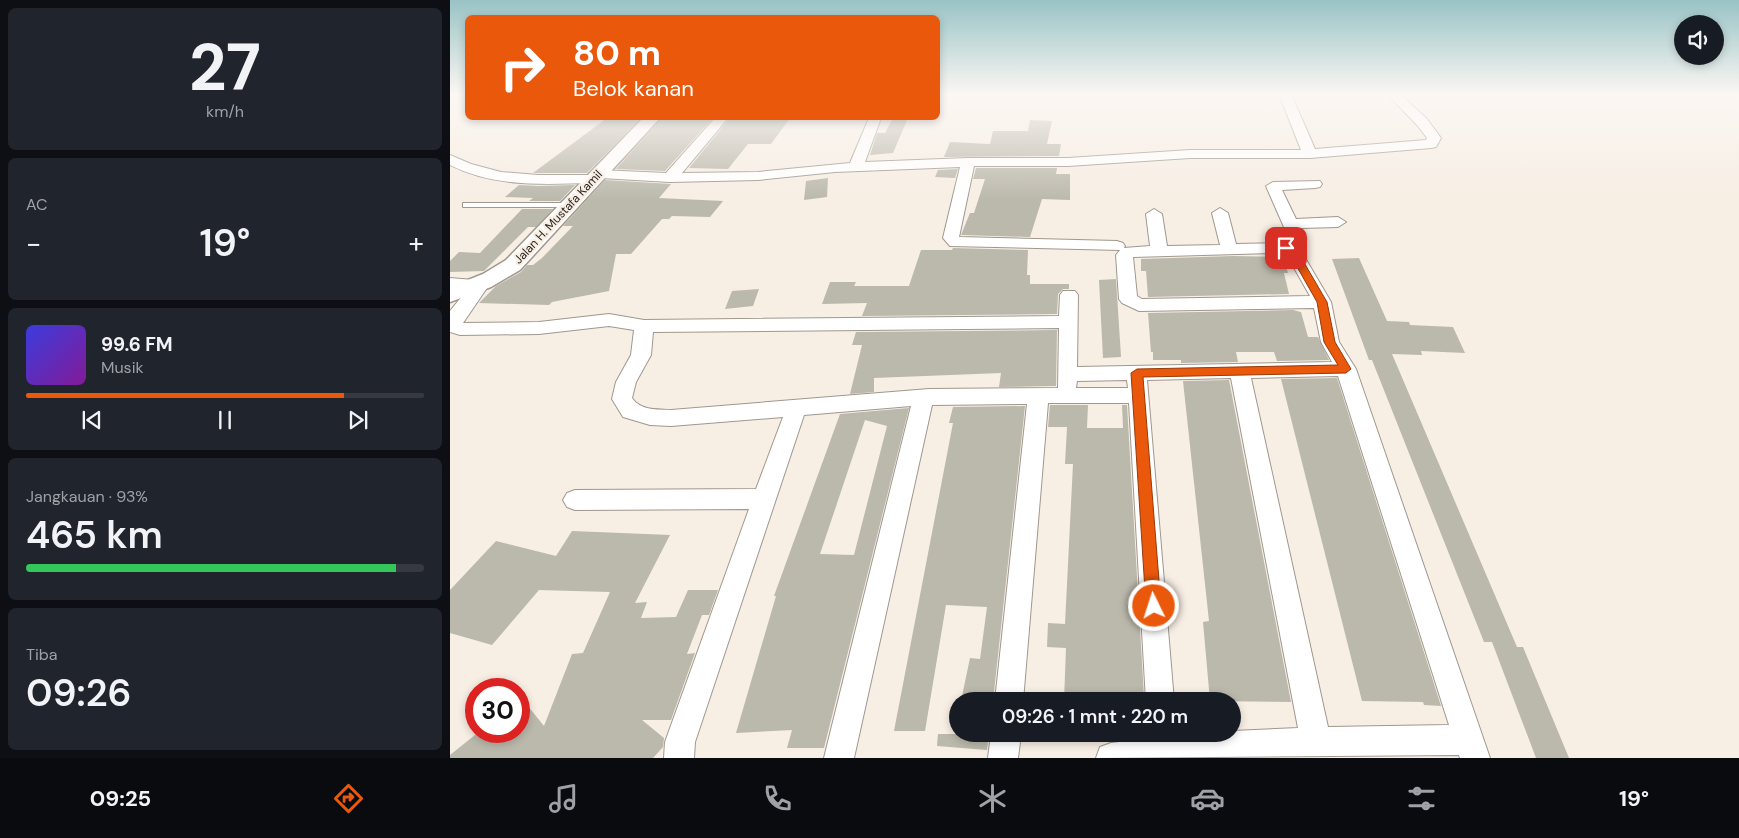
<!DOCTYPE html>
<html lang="id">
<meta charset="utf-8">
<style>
body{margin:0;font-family:"DM Sans",sans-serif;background:#20242c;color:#f1f3f6;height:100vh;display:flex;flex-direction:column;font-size:19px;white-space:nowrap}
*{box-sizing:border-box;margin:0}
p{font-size:16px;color:#9ea1a6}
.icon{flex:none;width:28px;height:28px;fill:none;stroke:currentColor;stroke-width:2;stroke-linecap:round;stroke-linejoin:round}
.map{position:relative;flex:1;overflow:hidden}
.panel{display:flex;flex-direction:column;gap:8px;padding:8px;background:#0d0f14;width:450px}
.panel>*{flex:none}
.guide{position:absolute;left:15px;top:15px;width:475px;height:105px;border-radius:8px;box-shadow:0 2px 8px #0003;background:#ea580c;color:#fff;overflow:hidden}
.tools{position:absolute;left:1224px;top:15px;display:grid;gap:10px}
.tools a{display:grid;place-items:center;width:50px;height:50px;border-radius:50%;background:#171b24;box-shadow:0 2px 8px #0003;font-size:25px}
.speed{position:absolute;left:15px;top:678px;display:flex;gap:10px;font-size:25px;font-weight:700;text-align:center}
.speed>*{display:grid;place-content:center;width:65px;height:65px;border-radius:50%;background:#171b24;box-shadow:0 2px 8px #0003;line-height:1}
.speed .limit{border:8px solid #d22;background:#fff;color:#111}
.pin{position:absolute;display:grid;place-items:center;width:42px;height:42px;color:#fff;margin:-21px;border-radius:10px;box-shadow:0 2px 8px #0006}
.me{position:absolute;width:55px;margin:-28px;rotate:356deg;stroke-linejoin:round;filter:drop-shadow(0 0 4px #0008)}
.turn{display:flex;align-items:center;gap:18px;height:105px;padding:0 25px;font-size:22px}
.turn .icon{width:65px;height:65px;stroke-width:2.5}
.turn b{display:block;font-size:35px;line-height:42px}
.big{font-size:38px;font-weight:600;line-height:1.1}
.panel .card{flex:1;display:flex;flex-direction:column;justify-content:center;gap:8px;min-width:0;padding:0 18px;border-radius:8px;background:#20242c}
.panel .dial{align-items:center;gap:0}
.dial b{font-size:65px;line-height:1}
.song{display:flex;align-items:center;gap:15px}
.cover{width:60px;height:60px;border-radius:8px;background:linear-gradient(135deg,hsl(240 70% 55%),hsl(290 70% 35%))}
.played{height:5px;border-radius:2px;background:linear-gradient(90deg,#ea580c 80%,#363941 80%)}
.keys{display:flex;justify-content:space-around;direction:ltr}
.heat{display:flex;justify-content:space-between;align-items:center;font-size:28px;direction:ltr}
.charge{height:8px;border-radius:4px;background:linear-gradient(90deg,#34c759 93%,#363941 0)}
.trip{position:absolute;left:499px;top:692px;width:292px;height:50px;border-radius:25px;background:#171b24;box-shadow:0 2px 8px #0003;font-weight:600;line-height:50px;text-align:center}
.dock{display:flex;height:80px;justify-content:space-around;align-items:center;background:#090b0e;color:#9ea1a6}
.dock .icon{width:35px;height:35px}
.dock .selected{color:#ea580c}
.dock b{font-size:22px;color:#f1f3f6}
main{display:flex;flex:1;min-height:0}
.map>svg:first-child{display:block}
</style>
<main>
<section class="panel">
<div class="card dial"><b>27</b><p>km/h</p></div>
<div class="card"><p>AC</p>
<div class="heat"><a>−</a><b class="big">19°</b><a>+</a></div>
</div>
<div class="card">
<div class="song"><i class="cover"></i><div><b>99.6 FM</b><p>Musik</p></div></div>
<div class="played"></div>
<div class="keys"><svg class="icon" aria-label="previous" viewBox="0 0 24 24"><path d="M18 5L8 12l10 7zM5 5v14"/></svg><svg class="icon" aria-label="pause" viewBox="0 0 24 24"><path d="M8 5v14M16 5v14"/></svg><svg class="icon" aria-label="next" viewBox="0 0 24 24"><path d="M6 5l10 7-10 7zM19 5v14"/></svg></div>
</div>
<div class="card"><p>Jangkauan · 93%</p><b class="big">465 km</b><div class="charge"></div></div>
<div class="card"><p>Tiba</p><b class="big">09:26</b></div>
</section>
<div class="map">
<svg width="1289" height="758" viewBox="0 0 1289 758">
<rect width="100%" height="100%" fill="#f7eee4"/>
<g fill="#bbb8ac" fill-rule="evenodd">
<path d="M 157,118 L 191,118 L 137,173 L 83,173 Z"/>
<path d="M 212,118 L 263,118 L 215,171 L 166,169 Z"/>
<path d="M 280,118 L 340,118 L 321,144 L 298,144 L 278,169 L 239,168 Z"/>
<path d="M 443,118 L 458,118 L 443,153 L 420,155 L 427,133 L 435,133 Z"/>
<path d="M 580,120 L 602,121 L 597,144 L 611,144 L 609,156 L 494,157 L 500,142 L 540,144 L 543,131 L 578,131 Z"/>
<path d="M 526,168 L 607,168 L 606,174 L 620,174 L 620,200 L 592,199 L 580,237 L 511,235 L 520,213 L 524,213 L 535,179 L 523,179 Z"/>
<path d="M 508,169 L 505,178 L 485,177 L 488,170 Z"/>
<path d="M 378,178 L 377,197 L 354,200 L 356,181 Z"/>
<path d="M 155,180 L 221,184 L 209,198 L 273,201 L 260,217 L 222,216 L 219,219 L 212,219 L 181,254 L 166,254 L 159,291 L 102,302 L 99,305 L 29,303 L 46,286 L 71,272 L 77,265 L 83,265 L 92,258 L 123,226 L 113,226 Z"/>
<path d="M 69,185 L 89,186 L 125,185 L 110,201 L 79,201 L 83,198 L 55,197 Z"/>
<path d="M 72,209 L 103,209 L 86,227 L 78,227 L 34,271 L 0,272 L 0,261 L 9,252 L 30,253 Z"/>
<path d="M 503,248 L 578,250 L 577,275 L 580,275 L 580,284 L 619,284 L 619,289 L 613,289 L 608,294 L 607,314 L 412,316 L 417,303 L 372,304 L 380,282 L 406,282 L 404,286 L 459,286 L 471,250 L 502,250 Z"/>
<path d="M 783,256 L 833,257 L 838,273 L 834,273 L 839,294 L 698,297 L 696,271 L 691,271 L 691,259 Z"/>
<path d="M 909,258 L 937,321 L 959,322 L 960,325 L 1003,327 L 1015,353 L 971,351 L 972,355 L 942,354 L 1067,647 L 1073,647 L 1119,758 L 1086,758 L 1042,642 L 1034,642 L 922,360 L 919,360 L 882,259 Z"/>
<path d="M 666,279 L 671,357 L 653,358 L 649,280 Z"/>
<path d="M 309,289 L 303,306 L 275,309 L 282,291 Z"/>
<path d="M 843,310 L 851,312 L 858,337 L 868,337 L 879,360 L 827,361 L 824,352 L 786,352 L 788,362 L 731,363 L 731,360 L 703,360 L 703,352 L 701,352 L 698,313 Z"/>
<path d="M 607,330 L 606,386 L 549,387 L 551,373 L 424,378 L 424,392 L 400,394 L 412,345 L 402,345 L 406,332 Z"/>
<path d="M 887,378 L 991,706 L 974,705 L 973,702 L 912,701 L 831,379 Z"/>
<path d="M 779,380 L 841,702 L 760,701 L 753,622 L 759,621 L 733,381 Z"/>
<path d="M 600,405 L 638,405 L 637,428 L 673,428 L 672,405 L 677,405 L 694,697 L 647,697 L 647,701 L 614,701 L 616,648 L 597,647 L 598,623 L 615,624 L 623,464 L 615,464 L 617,427 L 598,427 Z"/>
<path d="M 575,406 L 543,701 L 511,701 L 520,658 L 530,659 L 537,607 L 496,605 L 475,731 L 444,731 L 503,423 L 499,423 L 503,407 Z"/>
<path d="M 459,408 L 374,748 L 337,748 L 342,730 L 286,733 L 326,596 L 324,596 L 390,414 ZM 415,420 L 437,426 L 404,555 L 370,554 Z"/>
<path d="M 122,531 L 220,535 L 185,603 L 197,602 L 191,618 L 226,617 L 238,590 L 268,590 L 259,615 L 252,615 L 237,654 L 245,653 L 221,720 L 192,720 L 214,738 L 213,747 L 203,758 L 0,758 L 0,755 L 30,731 L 69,731 L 69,695 L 94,726 L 122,654 L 133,653 L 160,592 L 89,590 L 42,645 L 0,633 L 0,590 L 46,541 L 106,556 Z"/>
<path d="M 488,734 L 539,734 L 537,750 L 487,746 Z"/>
</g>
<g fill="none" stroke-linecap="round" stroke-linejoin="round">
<defs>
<path id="service" d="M 13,203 L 121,203 L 125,205 L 121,207 L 13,207 Z"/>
<g id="minor">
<path d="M 829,94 L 841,94 L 865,149 L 976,140 L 977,138 L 967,125 L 937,94 L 950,94 L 977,119 L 991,138 L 986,147 L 981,148 L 860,158 L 740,158 L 618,166 L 524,166 L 509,237 L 667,241 L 673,243 L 675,246 L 674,248 L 700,246 L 696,214 L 704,209 L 712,214 L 717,246 L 770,245 L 762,213 L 770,208 L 778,213 L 786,244 L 830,243 L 837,234 L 816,186 L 823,182 L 870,181 L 872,184 L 870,187 L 865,188 L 832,190 L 846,219 L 888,217 L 896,222 L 888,227 L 851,228 L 854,235 L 846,243 L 845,247 L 854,256 L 881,302 L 889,342 L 906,369 L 1040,758 L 1010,758 L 1009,755 L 646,758 L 650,747 L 661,743 L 740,734 L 782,734 L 782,731 L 848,728 L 781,378 L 697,380 L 724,701 L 696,701 L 679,403 L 598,403 L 573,701 L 545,701 L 577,404 L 482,405 L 404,758 L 374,758 L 461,406 L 354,415 L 245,742 L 244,758 L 214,758 L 215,742 L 299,509 L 125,510 L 117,507 L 113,500 L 117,493 L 125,490 L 306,489 L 333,417 L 221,426 L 200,425 L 173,417 L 162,399 L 166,382 L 181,355 L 184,330 L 159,326 L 89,334 L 10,335 L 0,332 L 0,311 L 17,290 L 0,288 L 0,278 L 36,281 L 39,285 L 13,323 L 89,322 L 159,314 L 194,320 L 609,316 L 610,295 L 613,291 L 625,291 L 628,295 L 627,367 L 882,362 L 871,342 L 864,308 L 689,311 L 672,303 L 669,299 L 666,255 L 670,250 L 500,246 L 493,238 L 510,167 L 385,172 L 308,180 L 220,182 L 151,178 L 149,182 L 144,183 C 95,184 45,188 0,165 L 0,155 L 21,164 L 51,172 L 88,175 L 142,175 L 144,171 L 149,170 L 216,173 L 265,118 L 278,118 L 232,173 L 308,172 L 400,163 L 419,118 L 431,118 L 415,162 L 518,158 L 618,158 L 740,150 L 851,150 ZM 823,253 L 833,253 L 839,259 L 860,296 L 692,299 L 687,296 L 683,257 ZM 609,328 L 608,388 L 479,389 L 221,410 C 207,409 191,411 182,398 L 186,382 L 201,355 L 203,332 ZM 888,376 L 999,725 L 878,727 L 801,378 ZM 677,380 L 678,388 L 626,388 L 627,381 Z"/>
<path d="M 541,734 L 571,734 L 568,758 L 538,758 Z"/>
</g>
<path id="tertiary" d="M 193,118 L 210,118 L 70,270 L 41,287 L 0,302 L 0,287 L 33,274 L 56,260 Z"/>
</defs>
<use href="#service" stroke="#a0978e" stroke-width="2"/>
<use href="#minor" stroke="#a0978e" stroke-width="2"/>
<use href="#tertiary" stroke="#a0978e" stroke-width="3"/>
<use href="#service" fill="#fff" fill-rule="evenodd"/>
<use href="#minor" fill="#fff" fill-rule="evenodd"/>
<use href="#tertiary" fill="#fff" fill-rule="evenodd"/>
</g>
<linearGradient id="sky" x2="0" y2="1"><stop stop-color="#99c3c5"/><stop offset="0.47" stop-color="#fbf7f3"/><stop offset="1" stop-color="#fbf7f3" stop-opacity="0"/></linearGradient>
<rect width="1289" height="200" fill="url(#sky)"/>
<path fill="#ea580c" stroke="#983908" d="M 836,245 L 849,254 L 877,302 L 885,342 L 901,369 L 896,373 L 693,377 L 711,606 L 709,611 L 704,613 L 698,611 L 696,606 L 681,373 L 687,369 L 888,365 L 874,342 L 867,302 L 842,258 L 832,248 Z"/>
<g text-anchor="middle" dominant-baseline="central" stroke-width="4.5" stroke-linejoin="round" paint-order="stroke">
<g font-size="12" fill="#2b2824" stroke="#f7eee4">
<text transform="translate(108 217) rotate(-47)">Jalan H. Mustafa Kamil</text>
</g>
</g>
</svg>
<div class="tools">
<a><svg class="icon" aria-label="sound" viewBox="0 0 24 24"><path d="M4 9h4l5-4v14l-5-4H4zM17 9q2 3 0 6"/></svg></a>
</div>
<div class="speed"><div class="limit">30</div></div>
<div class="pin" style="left:836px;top:248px;background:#d93025"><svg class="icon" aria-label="arrive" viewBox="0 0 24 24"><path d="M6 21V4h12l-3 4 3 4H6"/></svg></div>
<svg class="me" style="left:704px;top:606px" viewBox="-20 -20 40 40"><circle r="17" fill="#ea580c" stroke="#fff" stroke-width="3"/><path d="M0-11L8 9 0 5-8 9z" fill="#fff"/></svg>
<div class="trip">09:26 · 1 mnt · 220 m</div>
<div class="guide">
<div class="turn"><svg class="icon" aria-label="right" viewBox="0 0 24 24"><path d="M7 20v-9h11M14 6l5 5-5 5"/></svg><div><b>80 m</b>Belok kanan</div></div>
</div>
</div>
</main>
<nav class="dock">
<b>09:25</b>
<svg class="icon selected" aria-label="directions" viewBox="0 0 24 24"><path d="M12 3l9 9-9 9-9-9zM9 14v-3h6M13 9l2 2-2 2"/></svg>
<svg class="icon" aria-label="music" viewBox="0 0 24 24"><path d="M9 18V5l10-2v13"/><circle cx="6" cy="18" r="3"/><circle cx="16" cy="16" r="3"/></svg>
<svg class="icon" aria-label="phone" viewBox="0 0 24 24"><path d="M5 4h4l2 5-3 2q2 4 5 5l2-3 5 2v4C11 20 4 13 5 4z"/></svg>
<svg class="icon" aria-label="climate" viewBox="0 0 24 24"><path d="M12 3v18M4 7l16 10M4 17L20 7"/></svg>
<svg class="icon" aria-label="car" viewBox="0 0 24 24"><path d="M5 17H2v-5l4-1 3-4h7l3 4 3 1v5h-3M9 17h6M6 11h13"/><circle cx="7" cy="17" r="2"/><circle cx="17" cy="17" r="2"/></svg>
<svg class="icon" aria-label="filters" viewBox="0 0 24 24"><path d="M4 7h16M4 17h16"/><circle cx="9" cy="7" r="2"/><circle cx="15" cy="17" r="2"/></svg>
<b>19°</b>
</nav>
